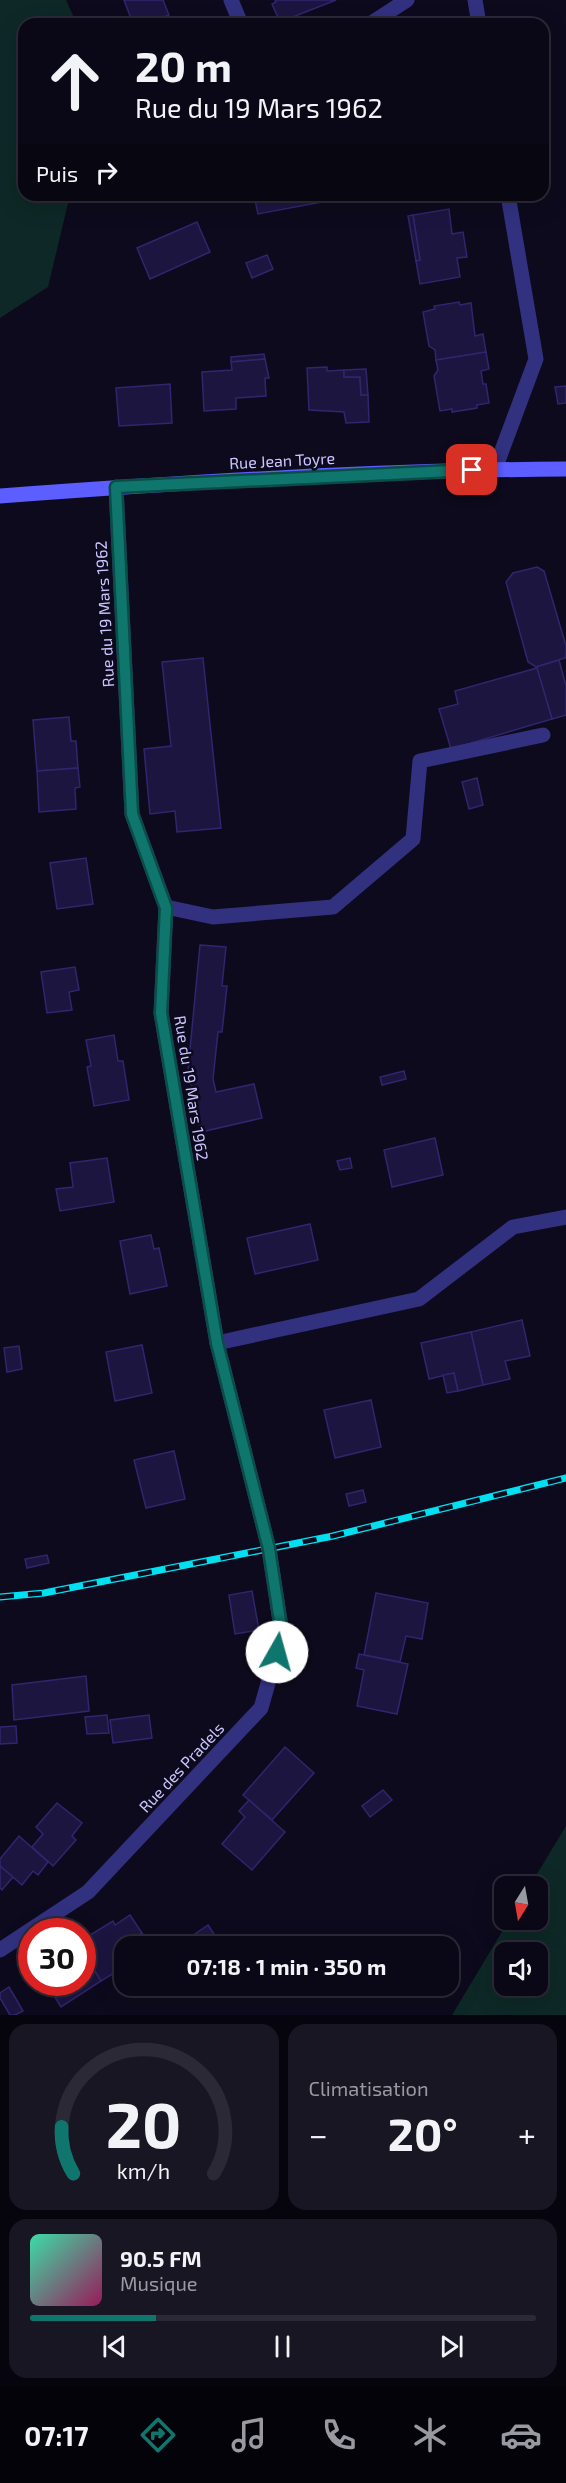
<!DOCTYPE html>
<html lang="fr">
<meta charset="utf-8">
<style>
body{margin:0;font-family:"Exo 2",sans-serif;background:#181623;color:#f1f3f6;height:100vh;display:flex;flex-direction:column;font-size:22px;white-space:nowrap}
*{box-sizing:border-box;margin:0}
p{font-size:20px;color:#999aa1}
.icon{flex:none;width:33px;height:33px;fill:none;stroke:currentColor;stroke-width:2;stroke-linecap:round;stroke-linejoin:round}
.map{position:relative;height:2015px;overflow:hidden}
.sheet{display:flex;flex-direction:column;gap:9px;padding:9px;background:#06040c;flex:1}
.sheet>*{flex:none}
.guide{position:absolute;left:18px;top:18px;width:531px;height:183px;border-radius:18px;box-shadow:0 6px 24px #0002,0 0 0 2px #2a2935;background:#0a0816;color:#f1f3f6;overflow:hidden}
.needle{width:39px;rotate:191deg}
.buttons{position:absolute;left:494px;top:1876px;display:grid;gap:12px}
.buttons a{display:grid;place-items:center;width:54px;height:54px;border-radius:12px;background:#0a0816;box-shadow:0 6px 24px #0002,0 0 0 2px #2a2935;font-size:30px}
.speed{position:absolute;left:18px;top:1918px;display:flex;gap:12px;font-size:30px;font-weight:700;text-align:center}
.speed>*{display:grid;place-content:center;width:78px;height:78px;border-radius:50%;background:#0a0816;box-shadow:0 6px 24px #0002,0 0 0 2px #2a2935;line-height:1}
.speed .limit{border:9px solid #d22;background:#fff;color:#111}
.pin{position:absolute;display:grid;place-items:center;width:51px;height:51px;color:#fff;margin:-26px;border-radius:12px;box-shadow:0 3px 9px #0006}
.me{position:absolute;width:66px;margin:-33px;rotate:7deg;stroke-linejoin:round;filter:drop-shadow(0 0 4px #0008)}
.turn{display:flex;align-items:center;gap:21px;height:126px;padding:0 18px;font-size:27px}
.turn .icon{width:78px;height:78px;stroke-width:2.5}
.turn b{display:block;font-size:42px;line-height:51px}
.then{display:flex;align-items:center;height:57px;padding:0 18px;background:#0003;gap:12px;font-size:22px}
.big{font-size:45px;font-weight:700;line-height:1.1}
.sheet .card{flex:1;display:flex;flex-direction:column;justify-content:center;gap:9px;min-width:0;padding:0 21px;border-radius:18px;background:#181623}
.sheet .dial{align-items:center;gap:0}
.dial svg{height:156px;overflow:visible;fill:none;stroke:#2a2935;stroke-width:7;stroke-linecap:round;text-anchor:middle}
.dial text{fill:#f1f3f6;stroke:none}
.song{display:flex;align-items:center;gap:18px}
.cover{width:72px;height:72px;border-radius:9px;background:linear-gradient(135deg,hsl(160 70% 55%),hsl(330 70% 35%))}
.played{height:6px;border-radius:3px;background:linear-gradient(90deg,#0f766e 25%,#2a2935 25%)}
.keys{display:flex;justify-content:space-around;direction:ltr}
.heat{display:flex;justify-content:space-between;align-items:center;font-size:33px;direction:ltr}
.sheet .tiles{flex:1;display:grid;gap:9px;grid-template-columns:1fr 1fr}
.card:last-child{grid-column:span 2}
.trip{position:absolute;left:114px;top:1936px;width:345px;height:60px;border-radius:18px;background:#0a0816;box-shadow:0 6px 24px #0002,0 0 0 2px #2a2935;font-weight:700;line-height:60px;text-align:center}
.menu{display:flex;height:96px;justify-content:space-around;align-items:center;background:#040309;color:#999aa1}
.menu .icon{width:42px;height:42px}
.menu .selected{color:#0f766e}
.menu b{font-size:27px;color:#f1f3f6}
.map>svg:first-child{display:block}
</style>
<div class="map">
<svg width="566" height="2015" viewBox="0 0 566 2015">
<rect width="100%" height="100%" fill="#0d0a1d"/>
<g fill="#0d2826" fill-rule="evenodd">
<path d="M 0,0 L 66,0 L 77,24 L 24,24 L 24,195 L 70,195 L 48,287 L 0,318 Z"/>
<path d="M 566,1826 L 566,2015 L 452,2015 L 509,1920 L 537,1920 L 537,1887 L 529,1887 ZM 504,1953 L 537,1953 L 537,1986 L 504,1986 Z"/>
</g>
<g fill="#1c1540" stroke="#31256d" stroke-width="1.5">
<path d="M 124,0 L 163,0 L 169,15 L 147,24 L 133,24 Z"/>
<path d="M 275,0 L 336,0 L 280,22 L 272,4 L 276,2 Z"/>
<path d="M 254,195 L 332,195 L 333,200 L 258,214 Z"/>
<path d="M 449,209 L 452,234 L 463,232 L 467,257 L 457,258 L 460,277 L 420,284 L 416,261 L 420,260 L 413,215 Z"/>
<path d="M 413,215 L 420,260 L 416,261 L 408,216 Z"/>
<path d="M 197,222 L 210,252 L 150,279 L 137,248 Z"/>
<path d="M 267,255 L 273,269 L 252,278 L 246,263 Z"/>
<path d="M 459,302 L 460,305 L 471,303 L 475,336 L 483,334 L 486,352 L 436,360 L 435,350 L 429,346 L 423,312 L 435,309 L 434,306 Z"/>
<path d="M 486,352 L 489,369 L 481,371 L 483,384 L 486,384 L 489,403 L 477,405 L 477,408 L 452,412 L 452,409 L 440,411 L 434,376 L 438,370 L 436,360 Z"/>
<path d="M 264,354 L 265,359 L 231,362 L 231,357 Z"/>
<path d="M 265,359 L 269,378 L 265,378 L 266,396 L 236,398 L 236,409 L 204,411 L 202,372 L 232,370 L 231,362 Z"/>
<path d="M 327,367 L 327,371 L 344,370 L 344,377 L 360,377 L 361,395 L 368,395 L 369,422 L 346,423 L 344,412 L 309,410 L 307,368 Z"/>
<path d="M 366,369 L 368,395 L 361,395 L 360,377 L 344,377 L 344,370 Z"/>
<path d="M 170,384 L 172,423 L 119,426 L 116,388 Z"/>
<path d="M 566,386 L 566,403 L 558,404 L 555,387 Z"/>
<path d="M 537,567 L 544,571 L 566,646 L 566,655 L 565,658 L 536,667 L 528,662 L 506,582 L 513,573 Z"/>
<path d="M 203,658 L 221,828 L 177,832 L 175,811 L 150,814 L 144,749 L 171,746 L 162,662 Z"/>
<path d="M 559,660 L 566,686 L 566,715 L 552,719 L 536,667 Z"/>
<path d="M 537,668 L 552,719 L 451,749 L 439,709 L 458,704 L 455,691 Z"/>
<path d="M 69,717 L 71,741 L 76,741 L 78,768 L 37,771 L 33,720 Z"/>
<path d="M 78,768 L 80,787 L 75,788 L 76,809 L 39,812 L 37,771 Z"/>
<path d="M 477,778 L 483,805 L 469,809 L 462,782 Z"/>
<path d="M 86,858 L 93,904 L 57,909 L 50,863 Z"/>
<path d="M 200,945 L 226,947 L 222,986 L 227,986 L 222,1032 L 218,1032 L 213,1079 L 216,1092 L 254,1084 L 262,1118 L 201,1132 L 188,1070 Z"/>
<path d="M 75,967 L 79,990 L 69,992 L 72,1010 L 47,1013 L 41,972 Z"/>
<path d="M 114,1035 L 118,1061 L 123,1061 L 129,1100 L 94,1106 L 87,1067 L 91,1066 L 86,1040 Z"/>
<path d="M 404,1071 L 406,1079 L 382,1085 L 380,1077 Z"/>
<path d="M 435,1138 L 443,1175 L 392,1187 L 384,1150 Z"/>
<path d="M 107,1158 L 114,1202 L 60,1211 L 56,1189 L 73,1187 L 70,1163 Z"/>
<path d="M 350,1158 L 352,1168 L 340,1170 L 337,1161 Z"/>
<path d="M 310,1224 L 318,1260 L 255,1274 L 247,1238 Z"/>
<path d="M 151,1235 L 154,1249 L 159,1248 L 167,1286 L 130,1294 L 120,1241 Z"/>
<path d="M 522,1320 L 530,1356 L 505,1361 L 510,1379 L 483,1385 L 471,1332 Z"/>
<path d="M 471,1332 L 483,1385 L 458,1391 L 454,1373 L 429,1379 L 421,1343 Z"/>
<path d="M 142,1345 L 152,1393 L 115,1401 L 106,1352 Z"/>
<path d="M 19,1346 L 22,1369 L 7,1372 L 4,1348 Z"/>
<path d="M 454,1373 L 458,1391 L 447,1393 L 443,1375 Z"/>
<path d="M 371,1400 L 381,1447 L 335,1458 L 324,1410 Z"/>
<path d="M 174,1451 L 185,1499 L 146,1508 L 134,1460 Z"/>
<path d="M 363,1490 L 366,1502 L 349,1506 L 346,1494 Z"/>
<path d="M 47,1555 L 49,1563 L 27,1568 L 25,1559 Z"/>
<path d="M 252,1591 L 259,1630 L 235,1634 L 229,1595 Z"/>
<path d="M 376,1593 L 428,1603 L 422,1639 L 406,1636 L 400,1662 L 364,1655 Z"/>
<path d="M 359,1654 L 408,1664 L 397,1714 L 357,1706 L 364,1670 L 356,1668 Z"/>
<path d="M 86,1676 L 89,1711 L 14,1720 L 12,1685 Z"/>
<path d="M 107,1715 L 109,1733 L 87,1734 L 85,1717 Z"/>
<path d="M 149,1715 L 152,1738 L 113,1743 L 110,1720 Z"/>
<path d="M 16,1726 L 17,1743 L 0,1744 L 0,1727 Z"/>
<path d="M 285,1747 L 314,1773 L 272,1820 L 243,1795 Z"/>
<path d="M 383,1790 L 392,1800 L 370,1817 L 362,1806 Z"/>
<path d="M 249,1800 L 285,1832 L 252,1870 L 222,1844 L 245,1817 L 239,1811 Z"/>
<path d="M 57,1803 L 82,1823 L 72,1836 L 76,1840 L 53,1866 L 32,1847 L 43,1834 L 36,1827 Z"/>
<path d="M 19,1836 L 48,1862 L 38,1875 L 33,1871 L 22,1885 L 0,1866 L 0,1859 Z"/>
<path d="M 0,1866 L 13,1877 L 2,1890 L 0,1888 Z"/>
<path d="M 130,1915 L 142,1933 L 127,1943 L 129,1947 L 124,1947 L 124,1967 L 101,1981 L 82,1952 L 82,1940 L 113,1921 L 115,1925 Z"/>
<path d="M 208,1925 L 214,1934 L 198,1947 L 194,1947 L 188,1939 Z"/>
<path d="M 142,1933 L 151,1947 L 129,1947 L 127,1943 Z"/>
<path d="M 87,1958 L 101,1981 L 61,2007 L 46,1983 L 82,1983 L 82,1961 Z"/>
<path d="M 9,1987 L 23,2011 L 15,2015 L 10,2015 L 0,1998 L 0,1993 Z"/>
</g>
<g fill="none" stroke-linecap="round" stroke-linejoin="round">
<path stroke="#323180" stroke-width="15" d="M 166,907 L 213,917 L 333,907 L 413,839 L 420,761 L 543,735"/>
<g stroke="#323180" stroke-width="15">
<path d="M 231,0 L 241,24"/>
<path d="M 475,0 L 479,24"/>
<path d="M 370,24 L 407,0"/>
<path d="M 495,469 L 536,359 L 508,195"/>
<path d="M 217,1343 L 419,1299 L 513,1227 L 566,1217"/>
<path d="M 0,1950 L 88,1892 L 261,1708 L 282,1634 L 269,1549 L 217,1343 L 161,1013 L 166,907 L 132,814 L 116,487"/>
</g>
<path stroke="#5d5eff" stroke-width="15" d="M 0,496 C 188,482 377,470 566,469"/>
<defs>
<path id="rail" d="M 0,1597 L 44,1593 L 333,1536 L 566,1478"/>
</defs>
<use href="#rail" stroke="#00e0f1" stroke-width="7"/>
<use href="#rail" stroke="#0d0a1d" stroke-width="4.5" stroke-dasharray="14" stroke-linecap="butt"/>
</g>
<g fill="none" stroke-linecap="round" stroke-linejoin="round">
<defs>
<path id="route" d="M 277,1652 L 282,1634 L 269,1549 L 217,1343 L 161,1013 L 166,908 L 132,814 L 116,487 L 472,470"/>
</defs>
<use href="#route" stroke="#0a4d48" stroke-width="15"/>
<use href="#route" stroke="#0f766e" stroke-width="10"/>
</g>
<g text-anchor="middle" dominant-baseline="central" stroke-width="5" stroke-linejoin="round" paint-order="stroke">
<g font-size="16" fill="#cbc6ff" stroke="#0d0a1d">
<text transform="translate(282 460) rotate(-3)">Rue Jean Toyre</text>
<text transform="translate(104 614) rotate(-93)">Rue du 19 Mars 1962</text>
<text transform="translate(192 1088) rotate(81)">Rue du 19 Mars 1962</text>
<text transform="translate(181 1767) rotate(-47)">Rue des Pradels</text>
</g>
</g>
</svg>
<div class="buttons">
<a><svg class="needle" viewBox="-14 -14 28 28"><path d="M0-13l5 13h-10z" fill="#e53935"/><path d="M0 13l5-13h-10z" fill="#999aa1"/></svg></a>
<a><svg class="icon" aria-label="sound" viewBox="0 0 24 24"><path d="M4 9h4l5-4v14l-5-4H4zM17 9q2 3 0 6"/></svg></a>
</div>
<div class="speed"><div class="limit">30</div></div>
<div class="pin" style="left:472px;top:470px;background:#d93025"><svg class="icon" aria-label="arrive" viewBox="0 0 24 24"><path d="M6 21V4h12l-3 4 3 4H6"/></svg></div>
<svg class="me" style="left:277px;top:1652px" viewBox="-20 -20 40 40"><circle r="19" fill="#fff"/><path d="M0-13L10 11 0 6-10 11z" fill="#0f766e"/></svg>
<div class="trip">07:18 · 1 min · 350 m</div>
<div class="guide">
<div class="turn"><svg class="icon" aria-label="ahead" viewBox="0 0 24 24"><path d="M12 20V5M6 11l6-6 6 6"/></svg><div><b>20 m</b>Rue du 19 Mars 1962</div></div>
<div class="then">Puis<svg class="icon" aria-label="right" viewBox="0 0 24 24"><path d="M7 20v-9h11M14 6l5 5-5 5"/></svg></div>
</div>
</div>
<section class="sheet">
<div class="tiles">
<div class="card dial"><svg viewBox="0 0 100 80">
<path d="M14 69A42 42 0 1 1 86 69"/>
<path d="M14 69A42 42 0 0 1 8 45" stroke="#0f766e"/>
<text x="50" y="56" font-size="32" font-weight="700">20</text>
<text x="50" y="72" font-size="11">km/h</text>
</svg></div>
<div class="card"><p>Climatisation</p>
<div class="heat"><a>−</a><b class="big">20°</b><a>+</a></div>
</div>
<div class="card">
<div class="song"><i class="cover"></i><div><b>90.5 FM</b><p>Musique</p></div></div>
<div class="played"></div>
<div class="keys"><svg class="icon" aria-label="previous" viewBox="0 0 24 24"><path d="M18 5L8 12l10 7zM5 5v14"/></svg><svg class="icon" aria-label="pause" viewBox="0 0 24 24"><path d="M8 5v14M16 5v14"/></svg><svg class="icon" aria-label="next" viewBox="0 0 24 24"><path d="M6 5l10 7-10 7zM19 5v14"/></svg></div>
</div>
</div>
</section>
<nav class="menu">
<b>07:17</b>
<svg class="icon selected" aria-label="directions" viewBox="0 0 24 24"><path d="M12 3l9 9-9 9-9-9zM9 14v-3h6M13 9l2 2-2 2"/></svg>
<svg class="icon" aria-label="music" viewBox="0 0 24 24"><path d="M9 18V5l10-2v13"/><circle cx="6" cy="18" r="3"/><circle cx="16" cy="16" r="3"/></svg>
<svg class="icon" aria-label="phone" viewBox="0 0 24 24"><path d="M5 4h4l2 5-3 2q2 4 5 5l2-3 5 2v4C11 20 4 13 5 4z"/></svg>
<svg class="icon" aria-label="climate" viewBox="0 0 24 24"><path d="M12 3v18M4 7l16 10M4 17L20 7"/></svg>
<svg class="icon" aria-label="car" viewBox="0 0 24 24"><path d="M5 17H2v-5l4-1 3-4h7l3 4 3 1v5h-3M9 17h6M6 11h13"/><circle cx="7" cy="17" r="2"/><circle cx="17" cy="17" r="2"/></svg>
</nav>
